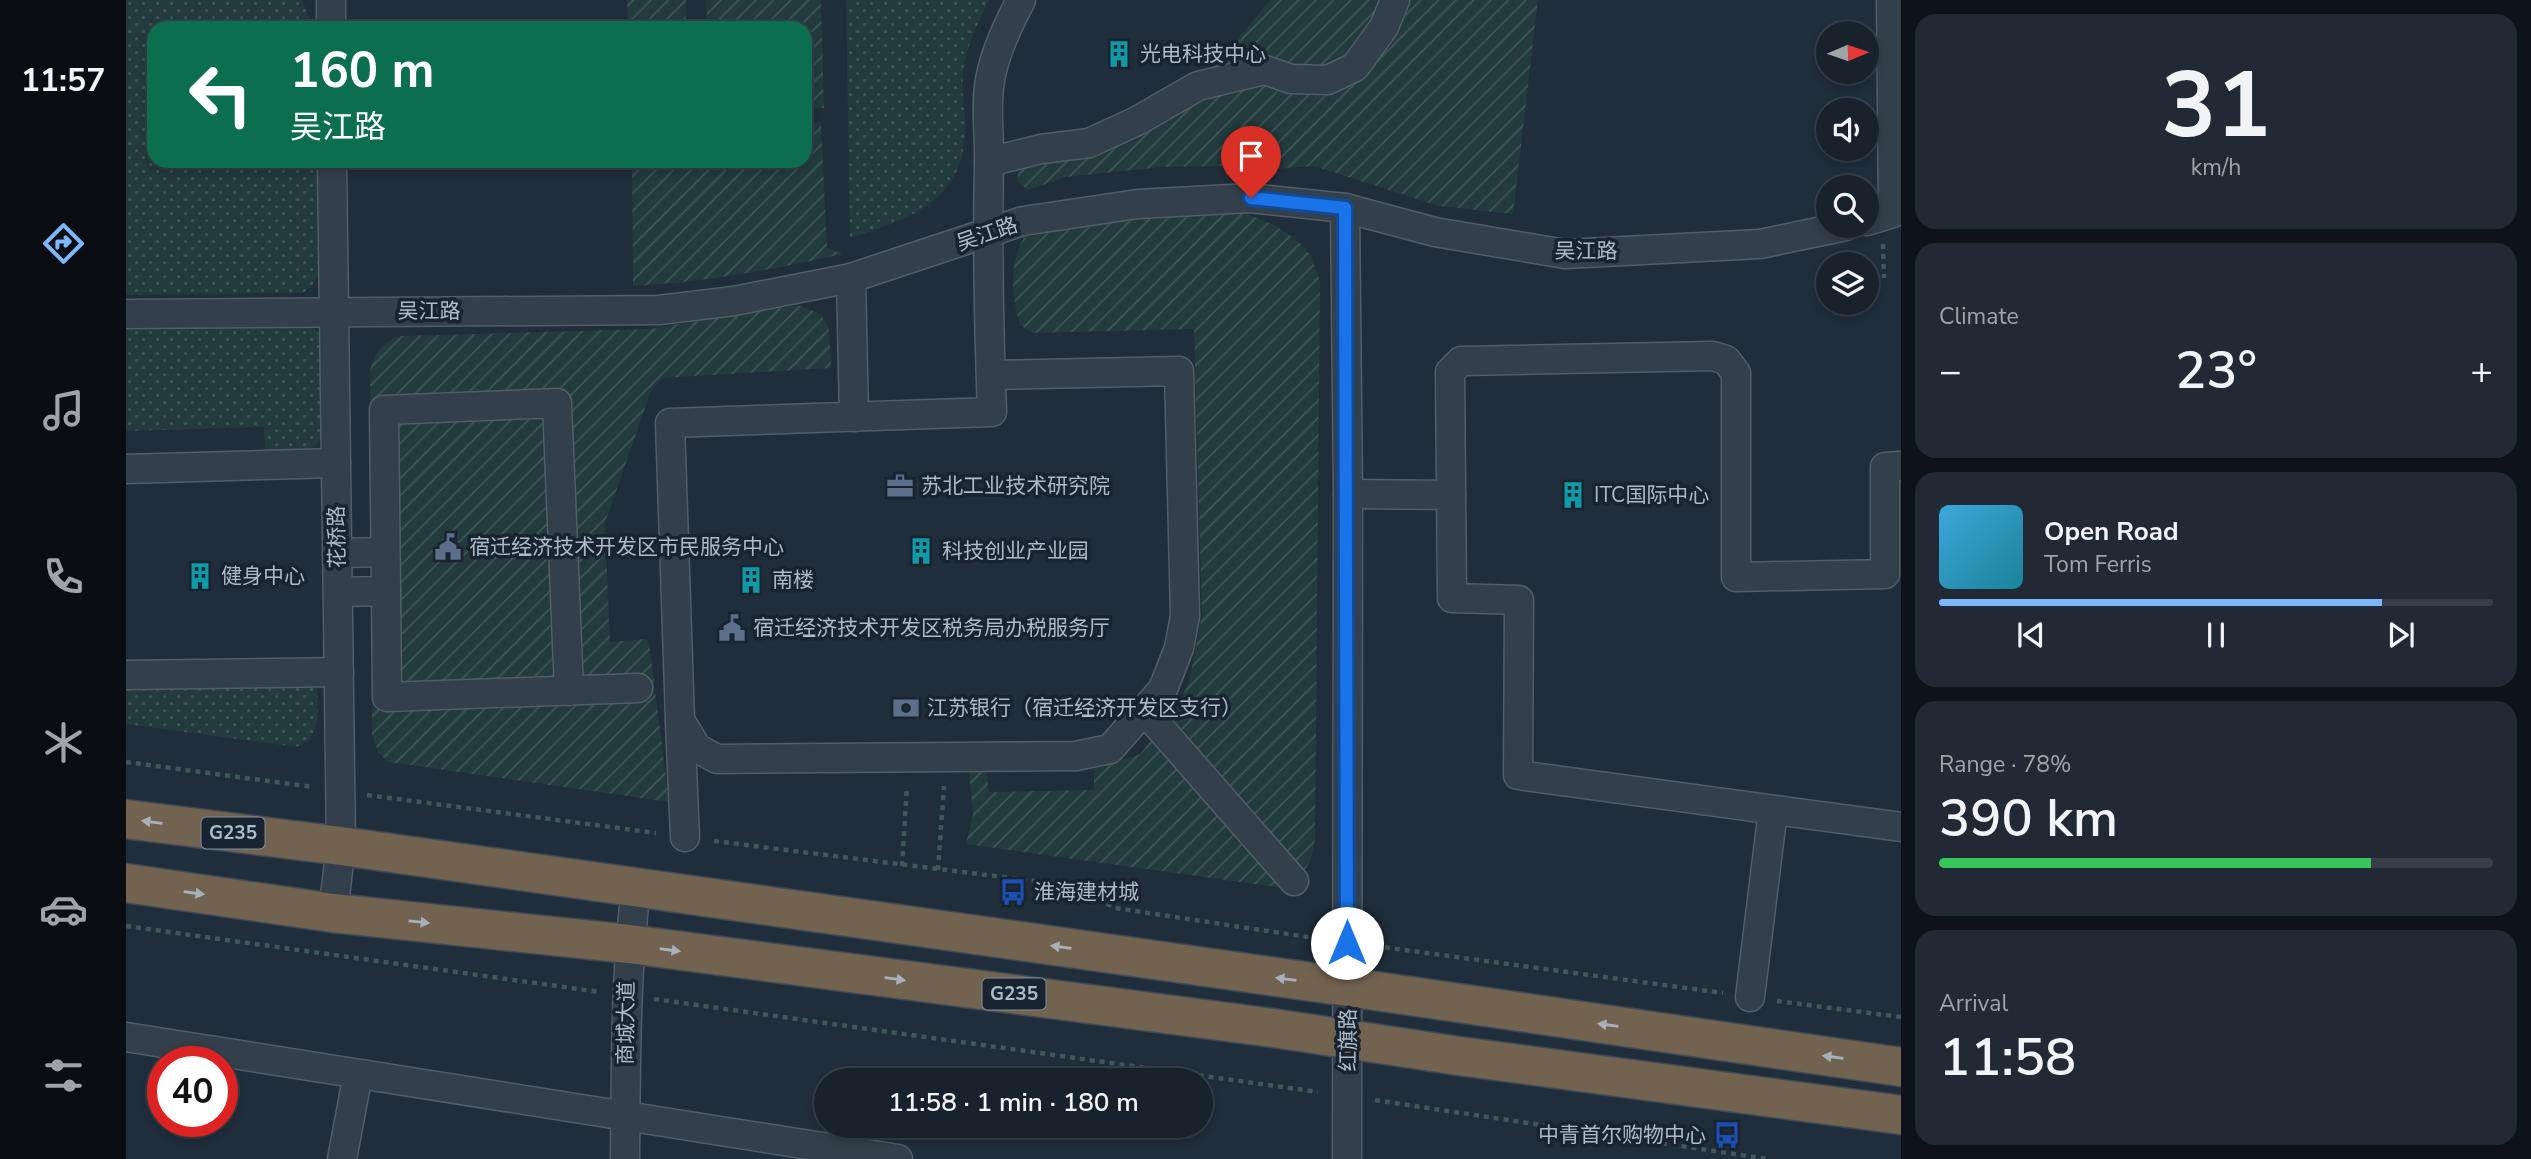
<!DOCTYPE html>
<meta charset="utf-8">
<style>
body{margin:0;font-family:"Nunito Sans","Noto Sans SC",sans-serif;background:#212a34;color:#f1f3f6;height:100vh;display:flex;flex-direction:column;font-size:26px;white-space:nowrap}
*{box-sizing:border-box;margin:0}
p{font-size:23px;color:#9fa4a9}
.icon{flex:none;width:38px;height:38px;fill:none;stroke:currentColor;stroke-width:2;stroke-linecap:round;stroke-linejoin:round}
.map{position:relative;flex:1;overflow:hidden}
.panel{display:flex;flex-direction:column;gap:14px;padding:14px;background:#0d1318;width:630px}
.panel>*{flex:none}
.hud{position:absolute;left:21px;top:21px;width:665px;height:147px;border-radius:21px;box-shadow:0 4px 10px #0003,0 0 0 2px #363f48;background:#0b6e4f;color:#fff;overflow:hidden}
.needle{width:46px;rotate:88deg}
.buttons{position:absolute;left:1690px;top:21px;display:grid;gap:14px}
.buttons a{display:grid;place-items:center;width:63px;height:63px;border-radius:50%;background:#18222c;box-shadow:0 4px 10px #0003,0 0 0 2px #363f48;font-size:35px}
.speed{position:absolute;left:21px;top:1046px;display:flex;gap:14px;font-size:35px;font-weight:700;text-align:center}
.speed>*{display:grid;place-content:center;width:91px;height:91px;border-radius:50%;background:#18222c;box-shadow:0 4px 10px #0003,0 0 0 2px #363f48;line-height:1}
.speed .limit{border:10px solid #d22;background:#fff;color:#111}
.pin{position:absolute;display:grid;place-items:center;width:60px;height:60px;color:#fff;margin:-72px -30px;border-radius:50% 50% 50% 0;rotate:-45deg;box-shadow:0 0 7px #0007}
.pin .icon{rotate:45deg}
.me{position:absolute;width:77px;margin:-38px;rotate:0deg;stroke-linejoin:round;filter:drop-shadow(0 0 5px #0008)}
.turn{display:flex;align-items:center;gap:24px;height:147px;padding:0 28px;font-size:32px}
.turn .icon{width:91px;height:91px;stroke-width:2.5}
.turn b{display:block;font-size:49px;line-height:60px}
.big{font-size:52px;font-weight:600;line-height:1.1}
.panel .tile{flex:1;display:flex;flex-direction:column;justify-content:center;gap:10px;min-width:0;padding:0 24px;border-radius:21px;background:#212a34}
.panel .dial{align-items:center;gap:0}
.dial b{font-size:91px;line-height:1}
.song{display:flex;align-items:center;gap:21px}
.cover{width:84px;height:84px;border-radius:10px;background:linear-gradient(135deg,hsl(200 70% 55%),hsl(190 70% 35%))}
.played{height:7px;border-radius:4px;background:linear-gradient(90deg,#7cb7ff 80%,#363f48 80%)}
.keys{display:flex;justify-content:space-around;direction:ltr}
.heat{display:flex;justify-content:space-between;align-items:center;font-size:38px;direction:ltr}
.charge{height:10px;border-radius:5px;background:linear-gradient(90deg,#34c759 78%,#363f48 0)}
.trip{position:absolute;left:688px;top:1068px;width:399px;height:70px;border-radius:35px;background:#18222c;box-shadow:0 4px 10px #0003,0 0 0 2px #363f48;font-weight:600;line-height:70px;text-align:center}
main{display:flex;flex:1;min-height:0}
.tab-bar{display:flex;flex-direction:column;width:126px;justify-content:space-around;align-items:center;background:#0a0e12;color:#9fa4a9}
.tab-bar .icon{width:49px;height:49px}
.tab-bar .current{color:#7cb7ff}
.tab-bar b{font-size:32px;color:#f1f3f6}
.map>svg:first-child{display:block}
</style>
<main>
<nav class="tab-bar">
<b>11:57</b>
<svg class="icon current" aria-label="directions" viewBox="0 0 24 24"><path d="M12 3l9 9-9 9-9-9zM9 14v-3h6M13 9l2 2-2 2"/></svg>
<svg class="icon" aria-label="music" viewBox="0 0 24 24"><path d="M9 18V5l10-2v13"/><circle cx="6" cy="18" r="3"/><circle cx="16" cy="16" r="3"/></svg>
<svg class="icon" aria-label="phone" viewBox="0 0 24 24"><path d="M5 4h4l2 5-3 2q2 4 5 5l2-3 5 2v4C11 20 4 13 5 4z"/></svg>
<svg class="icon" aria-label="climate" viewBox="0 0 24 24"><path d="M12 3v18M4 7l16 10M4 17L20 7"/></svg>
<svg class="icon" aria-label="car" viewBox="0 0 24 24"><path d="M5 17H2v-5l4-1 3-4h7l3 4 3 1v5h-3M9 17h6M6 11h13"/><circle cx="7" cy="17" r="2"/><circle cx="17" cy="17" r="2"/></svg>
<svg class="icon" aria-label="filters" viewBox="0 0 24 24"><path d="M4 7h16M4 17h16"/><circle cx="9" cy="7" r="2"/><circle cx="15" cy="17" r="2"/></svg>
</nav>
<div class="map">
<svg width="1775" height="1159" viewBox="0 0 1775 1159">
<defs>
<pattern id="grass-dots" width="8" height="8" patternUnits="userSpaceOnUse" patternTransform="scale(1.75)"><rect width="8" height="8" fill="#223b3c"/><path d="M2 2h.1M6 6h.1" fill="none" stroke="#405557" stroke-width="1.8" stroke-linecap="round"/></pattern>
<pattern id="garden-furrows" width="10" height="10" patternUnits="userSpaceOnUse" patternTransform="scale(1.75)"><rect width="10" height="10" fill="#223b3c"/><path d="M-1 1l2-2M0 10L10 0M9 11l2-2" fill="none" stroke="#405557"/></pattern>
</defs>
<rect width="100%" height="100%" fill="#202d3b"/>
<g fill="url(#grass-dots)">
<path d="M 0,0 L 176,0 L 187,28 L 28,28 L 28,161 L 191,161 L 195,264 C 192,277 189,285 177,293 L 0,295 Z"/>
<path d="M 720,0 L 863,0 C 854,19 844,39 839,60 C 833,83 840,106 839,130 C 839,202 781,220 724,238 Z"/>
<path d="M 177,326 L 189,329 L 198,341 L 198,430 L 194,439 L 189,446 L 178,452 L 139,453 L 138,427 L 0,431 L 0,330 Z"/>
<path d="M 191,682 C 191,705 198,739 170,747 L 0,724 L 0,684 Z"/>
</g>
<g fill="url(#garden-furrows)">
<path d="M 501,0 L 560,0 L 560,28 L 502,28 Z"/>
<path d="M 580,0 L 695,0 L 698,108 L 679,108 L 679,28 L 581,28 Z"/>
<path d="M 1144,0 L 1412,0 L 1387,214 L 1313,206 L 1188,166 L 1136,170 L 1099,166 L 1036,167 L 940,177 L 902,190 L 891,181 L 893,168 L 1000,141 L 1048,116 Z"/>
<path d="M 695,122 L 701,247 L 717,254 C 647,270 579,282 507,286 L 506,161 L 679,161 L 679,123 Z"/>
<path d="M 1081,212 L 1122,214 L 1150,226 L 1171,240 L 1185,256 L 1194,281 L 1189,838 C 1185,868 1179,877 1150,887 L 840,844 L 847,815 L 843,771 L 861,771 L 862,792 L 968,790 L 968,769 L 1014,754 L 1050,711 L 1063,682 L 1076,615 L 1068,329 L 907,333 L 894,325 C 886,299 882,262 898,238 L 956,226 Z"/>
<path d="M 672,305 L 695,314 L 703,329 L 705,368 L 536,378 L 525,391 L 479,523 L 484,642 L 520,639 L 523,642 L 543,802 L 262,762 L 252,752 L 246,734 L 244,370 C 249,352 255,343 274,336 L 523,329 Z"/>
</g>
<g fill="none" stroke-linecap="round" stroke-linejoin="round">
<defs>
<g id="minor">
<path d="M 205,0 L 205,28"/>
<path d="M 206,161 L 215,846 L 207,913"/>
<path d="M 863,162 L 915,149 L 963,143 L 1011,121 L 1072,86 L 1139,70 L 1165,79 L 1202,80 L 1229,67 L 1258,27 L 1269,0"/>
<path d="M 1219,208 L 1222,494 L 1221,1159"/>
<path d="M 1741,221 L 1767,213 L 1765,0"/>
<path d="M 725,278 L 728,417"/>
<path d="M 0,314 L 533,310 L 608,301 L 725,278 L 897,221 L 1012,204 L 1124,198 L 1219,208 L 1309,232 L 1439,254 L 1634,244 L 1720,226"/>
<path d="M 865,375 L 1053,371 L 1059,616 L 1053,648 L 1037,689 L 984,749 L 950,756 L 591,759 L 571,748 L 554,720 L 544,423 L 866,412 C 863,330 861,248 863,165 C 864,137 859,108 864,80 C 869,52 882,25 895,0"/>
<path d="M 1775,466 L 1759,467 L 1759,574 L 1610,577 L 1610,373 L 1600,360 L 1587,356 L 1335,361 L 1324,372 L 1326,598 L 1393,600 L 1392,775 L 1775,827"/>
<path d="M 0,469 L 210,463"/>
<path d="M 1222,494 L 1325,495"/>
<path d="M 211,553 L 259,552"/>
<path d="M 260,591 L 258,410 L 431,403 L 443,691"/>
<path d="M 212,592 L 260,591 L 261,697 L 512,688"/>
<path d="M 0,675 L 213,672"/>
<path d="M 1019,711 L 1168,881"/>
<path d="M 554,723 L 559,837"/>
<path d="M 1624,997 L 1647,810"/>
<path d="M 0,1037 L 772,1159"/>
<path d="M 216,1159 L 232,1074"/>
<path d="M 499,1159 C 500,1068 499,978 510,888"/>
</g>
<g id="highway">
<path d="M 0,819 L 215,846 L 1222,987 L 1775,1067"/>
<path d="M 0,883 L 207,913 L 503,944 L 1147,1028 L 1333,1056 L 1775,1115"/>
</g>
</defs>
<use href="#minor" stroke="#515d69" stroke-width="31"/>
<use href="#highway" stroke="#3e4a56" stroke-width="41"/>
<g stroke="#3f5859" stroke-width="4.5" stroke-dasharray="5 5" stroke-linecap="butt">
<path d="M 1757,244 L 1758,278"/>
<path d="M 0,762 L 187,787"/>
<path d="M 241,795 L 530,833"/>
<path d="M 588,841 L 949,886 L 989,908 L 1195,939"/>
<path d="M 776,866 L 781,786"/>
<path d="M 812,870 L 818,786"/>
<path d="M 0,926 L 474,992"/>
<path d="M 1249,946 L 1597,993"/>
<path d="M 528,999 L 1192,1092"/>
<path d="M 1651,1001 L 1775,1017"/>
<path d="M 1249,1100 L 1641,1159"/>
</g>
<use href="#minor" stroke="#333f4b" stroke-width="28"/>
<use href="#highway" stroke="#726250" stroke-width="38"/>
</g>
<defs><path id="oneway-solid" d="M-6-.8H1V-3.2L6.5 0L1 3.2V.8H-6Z" transform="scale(1.75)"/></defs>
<g fill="#a8b1bb">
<use href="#oneway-solid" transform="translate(26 822) rotate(-173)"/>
<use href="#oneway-solid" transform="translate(68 893) rotate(8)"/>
<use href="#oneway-solid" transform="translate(293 922) rotate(6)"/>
<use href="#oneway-solid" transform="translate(935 947) rotate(-172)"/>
<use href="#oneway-solid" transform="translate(544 950) rotate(8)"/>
<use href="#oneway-solid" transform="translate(769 979) rotate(7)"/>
<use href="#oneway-solid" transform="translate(1160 979) rotate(-173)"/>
<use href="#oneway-solid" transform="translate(1482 1025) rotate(-172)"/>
<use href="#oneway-solid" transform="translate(1707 1057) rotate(-172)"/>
</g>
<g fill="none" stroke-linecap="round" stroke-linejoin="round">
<defs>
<path id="route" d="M 1125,198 L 1219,208 L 1221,943"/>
</defs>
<use href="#route" stroke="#114b97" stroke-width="18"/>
<use href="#route" stroke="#1a73e8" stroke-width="12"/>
</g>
<defs>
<symbol id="building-bare" viewBox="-9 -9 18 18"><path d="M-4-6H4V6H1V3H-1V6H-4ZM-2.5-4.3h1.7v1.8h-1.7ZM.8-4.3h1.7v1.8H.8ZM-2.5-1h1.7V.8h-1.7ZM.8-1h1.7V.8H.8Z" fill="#0f9aa8" stroke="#192430" stroke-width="2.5" paint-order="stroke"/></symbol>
<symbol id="office-bare" viewBox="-9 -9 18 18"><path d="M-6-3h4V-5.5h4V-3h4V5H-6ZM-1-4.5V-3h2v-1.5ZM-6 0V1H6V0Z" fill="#5c6f8a" stroke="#192430" stroke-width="2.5" paint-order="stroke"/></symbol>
<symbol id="civic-bare" viewBox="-9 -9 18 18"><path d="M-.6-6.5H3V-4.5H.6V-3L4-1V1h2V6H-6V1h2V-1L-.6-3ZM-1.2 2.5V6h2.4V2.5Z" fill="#5c6f8a" stroke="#192430" stroke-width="2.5" paint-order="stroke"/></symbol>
<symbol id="bank-bare" viewBox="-9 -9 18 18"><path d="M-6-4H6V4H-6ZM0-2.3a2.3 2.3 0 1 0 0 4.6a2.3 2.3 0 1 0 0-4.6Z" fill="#5c6f8a" stroke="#192430" stroke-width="2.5" paint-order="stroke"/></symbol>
<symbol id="bus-bare" viewBox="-9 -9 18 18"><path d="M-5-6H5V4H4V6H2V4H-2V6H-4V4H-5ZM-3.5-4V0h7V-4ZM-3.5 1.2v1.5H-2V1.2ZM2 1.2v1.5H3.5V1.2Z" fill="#1a4fb4" stroke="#192430" stroke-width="2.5" paint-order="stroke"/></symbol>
</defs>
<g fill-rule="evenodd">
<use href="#building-bare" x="974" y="35" width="38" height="38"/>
<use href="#office-bare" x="755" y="467" width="38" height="38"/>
<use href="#building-bare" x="1428" y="476" width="38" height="38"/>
<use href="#civic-bare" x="303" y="528" width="38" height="38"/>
<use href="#building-bare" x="776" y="532" width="38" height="38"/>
<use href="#building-bare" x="55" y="557" width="38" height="38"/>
<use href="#building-bare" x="606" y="561" width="38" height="38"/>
<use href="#civic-bare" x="587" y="609" width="38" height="38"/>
<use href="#bank-bare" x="761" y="689" width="38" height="38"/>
<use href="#bus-bare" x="868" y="873" width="38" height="38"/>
<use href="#bus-bare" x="1582" y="1116" width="38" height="38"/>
</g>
<g text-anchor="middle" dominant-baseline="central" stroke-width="7" stroke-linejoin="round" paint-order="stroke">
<g fill="#192430" stroke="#818d9a" stroke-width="2">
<rect x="75.5" y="817.5" width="63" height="31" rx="5"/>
<rect x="856.5" y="978.5" width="63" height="31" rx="5"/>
</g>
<g font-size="19" font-weight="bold" fill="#aebac7">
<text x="107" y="833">G235</text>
<text x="888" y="994">G235</text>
</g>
<g font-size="21" fill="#aebac7" stroke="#192430" text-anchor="start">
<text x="1014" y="54">光电科技中心</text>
<text x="795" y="486">苏北工业技术研究院</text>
<text x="1468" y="495">ITC国际中心</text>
<text x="343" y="547">宿迁经济技术开发区市民服务中心</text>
<text x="816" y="551">科技创业产业园</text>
<text x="95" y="576">健身中心</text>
<text x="646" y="580">南楼</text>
<text x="627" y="628">宿迁经济技术开发区税务局办税服务厅</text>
<text x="801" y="708">江苏银行（宿迁经济开发区支行）</text>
<text x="908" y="892">淮海建材城</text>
<text x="1580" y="1135" text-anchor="end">中青首尔购物中心</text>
</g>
<g font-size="21" fill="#aebac7" stroke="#192430">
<text transform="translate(861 234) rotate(-19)">吴江路</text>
<text x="1460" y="251">吴江路</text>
<text x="303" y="311">吴江路</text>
<text transform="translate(211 537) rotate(-91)">花桥路</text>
<text transform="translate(500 1023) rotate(-89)">商城大道</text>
<text transform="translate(1222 1040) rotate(-90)">红旗路</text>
</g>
</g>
</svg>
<div class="buttons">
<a><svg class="needle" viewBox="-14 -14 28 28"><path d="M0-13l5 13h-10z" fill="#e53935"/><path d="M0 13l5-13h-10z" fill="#9fa4a9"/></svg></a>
<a><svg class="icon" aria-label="sound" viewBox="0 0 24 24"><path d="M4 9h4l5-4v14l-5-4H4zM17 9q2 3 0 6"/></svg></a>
<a><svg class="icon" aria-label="search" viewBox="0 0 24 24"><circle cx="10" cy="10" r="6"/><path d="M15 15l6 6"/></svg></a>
<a><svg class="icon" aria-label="layers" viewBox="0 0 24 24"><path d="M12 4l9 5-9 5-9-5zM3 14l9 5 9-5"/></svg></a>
</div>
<div class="speed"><div class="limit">40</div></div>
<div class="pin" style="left:1125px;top:198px;background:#d93025"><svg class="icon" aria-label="arrive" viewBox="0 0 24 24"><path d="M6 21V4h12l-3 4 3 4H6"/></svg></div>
<svg class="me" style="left:1221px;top:943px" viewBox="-20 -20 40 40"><circle r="19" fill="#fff"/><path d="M0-13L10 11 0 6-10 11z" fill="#1a73e8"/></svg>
<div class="trip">11:58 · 1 min · 180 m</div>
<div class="hud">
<div class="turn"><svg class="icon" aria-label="left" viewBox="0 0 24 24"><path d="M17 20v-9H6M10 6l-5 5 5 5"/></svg><div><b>160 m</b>吴江路</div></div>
</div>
</div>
<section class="panel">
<div class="tile dial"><b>31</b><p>km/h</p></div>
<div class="tile"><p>Climate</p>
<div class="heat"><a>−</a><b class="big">23°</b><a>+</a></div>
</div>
<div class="tile">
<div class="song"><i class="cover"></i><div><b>Open Road</b><p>Tom Ferris</p></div></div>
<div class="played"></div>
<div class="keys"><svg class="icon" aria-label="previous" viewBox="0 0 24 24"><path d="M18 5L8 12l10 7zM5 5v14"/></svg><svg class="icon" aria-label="pause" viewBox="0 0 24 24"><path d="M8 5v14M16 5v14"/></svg><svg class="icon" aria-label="next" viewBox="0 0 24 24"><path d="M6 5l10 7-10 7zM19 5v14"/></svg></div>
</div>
<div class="tile"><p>Range · 78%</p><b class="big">390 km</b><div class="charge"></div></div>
<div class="tile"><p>Arrival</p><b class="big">11:58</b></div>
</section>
</main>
